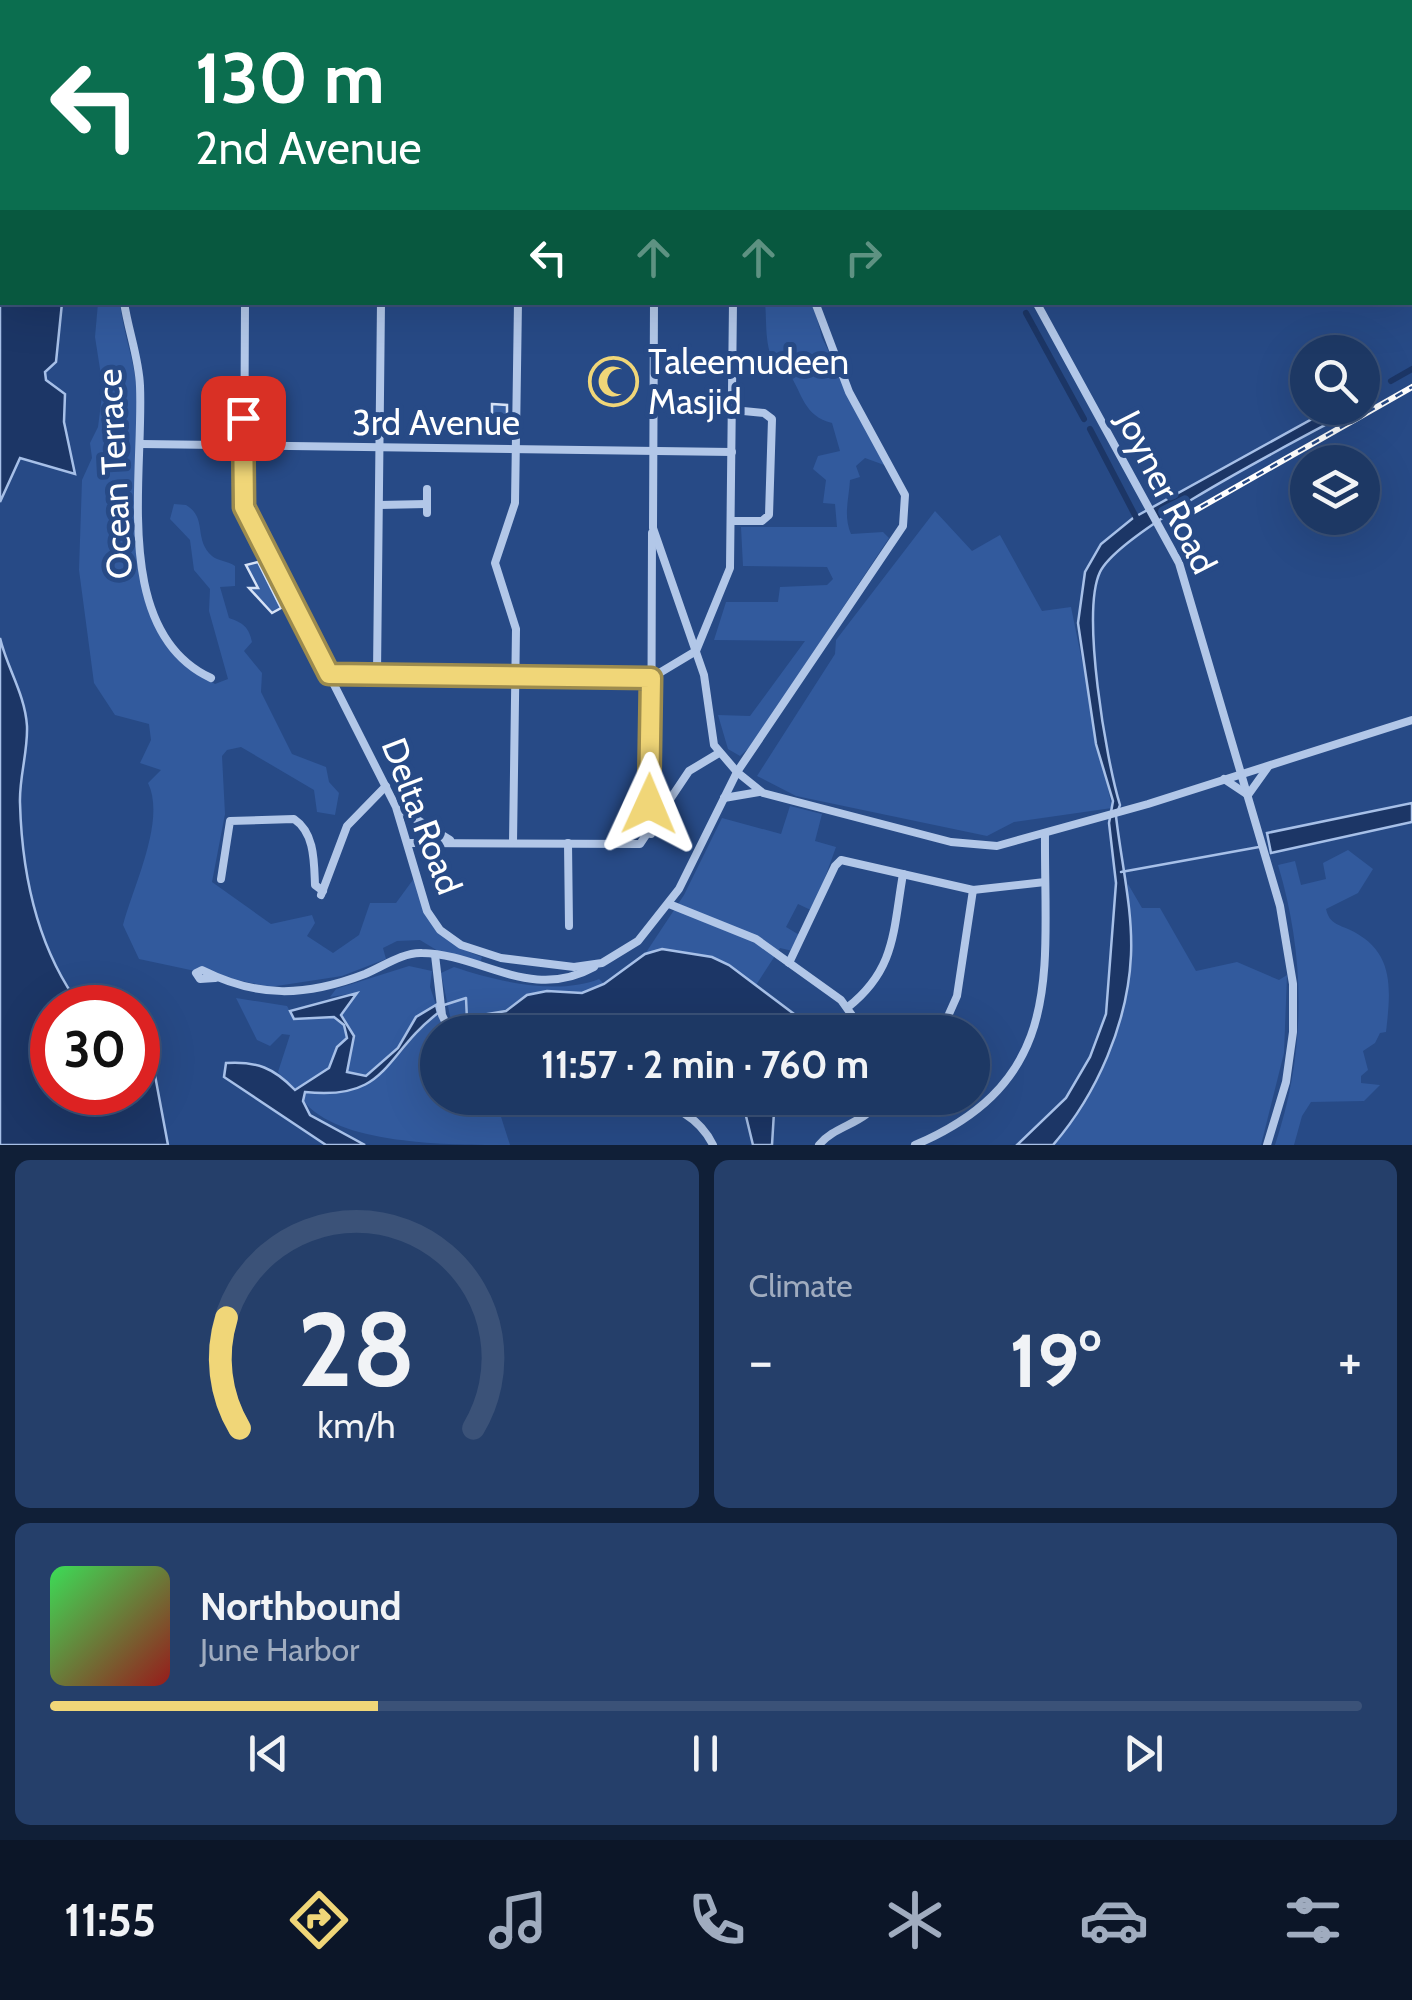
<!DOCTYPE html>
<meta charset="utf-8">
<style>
body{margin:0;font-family:Cabin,sans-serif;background:#253f6a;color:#f1f3f6;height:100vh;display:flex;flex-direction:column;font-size:38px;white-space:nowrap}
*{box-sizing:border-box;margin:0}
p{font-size:32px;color:#a0acbf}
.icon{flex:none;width:55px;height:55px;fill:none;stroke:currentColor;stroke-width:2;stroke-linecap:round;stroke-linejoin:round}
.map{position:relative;height:1145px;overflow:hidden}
.details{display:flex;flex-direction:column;gap:15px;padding:15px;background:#101f37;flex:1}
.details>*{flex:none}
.guide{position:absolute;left:0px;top:0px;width:1412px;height:305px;box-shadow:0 10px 40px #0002,0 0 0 2px #3b5278;background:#0b6e4f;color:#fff;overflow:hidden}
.buttons{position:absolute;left:1290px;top:335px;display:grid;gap:20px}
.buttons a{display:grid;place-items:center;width:90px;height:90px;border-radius:50%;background:#1d3864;box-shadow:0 10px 40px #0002,0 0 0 2px #3b5278;font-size:50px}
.speed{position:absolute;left:30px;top:985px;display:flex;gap:20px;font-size:50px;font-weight:700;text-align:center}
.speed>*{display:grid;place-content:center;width:130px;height:130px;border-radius:50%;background:#1d3864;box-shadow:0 10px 40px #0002,0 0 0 2px #3b5278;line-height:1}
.speed .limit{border:15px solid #d22;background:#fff;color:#111}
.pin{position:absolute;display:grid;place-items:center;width:85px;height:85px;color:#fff;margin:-42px;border-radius:20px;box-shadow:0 5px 15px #0006}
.me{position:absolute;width:110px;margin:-55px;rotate:1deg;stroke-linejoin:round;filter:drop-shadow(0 0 8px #0008)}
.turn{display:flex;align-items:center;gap:35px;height:210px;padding:0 30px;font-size:45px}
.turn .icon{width:130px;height:130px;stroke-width:2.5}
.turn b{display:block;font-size:70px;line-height:85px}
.lanes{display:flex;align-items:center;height:95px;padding:0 30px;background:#0003;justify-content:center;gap:50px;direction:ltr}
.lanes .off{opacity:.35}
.big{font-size:75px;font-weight:700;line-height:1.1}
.details .widget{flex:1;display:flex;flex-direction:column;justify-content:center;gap:15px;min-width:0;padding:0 35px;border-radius:15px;background:#253f6a}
.details .dial{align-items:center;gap:0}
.dial svg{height:260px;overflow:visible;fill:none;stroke:#3b5278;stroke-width:7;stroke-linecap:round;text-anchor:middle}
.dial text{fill:#f1f3f6;stroke:none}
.song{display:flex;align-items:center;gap:30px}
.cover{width:120px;height:120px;border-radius:15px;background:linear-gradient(135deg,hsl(130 70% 55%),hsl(0 70% 35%))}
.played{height:10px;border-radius:5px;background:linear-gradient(90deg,#f0d678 25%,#3b5278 25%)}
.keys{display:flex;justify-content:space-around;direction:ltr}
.heat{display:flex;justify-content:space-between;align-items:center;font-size:55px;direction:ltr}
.details .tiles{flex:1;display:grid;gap:15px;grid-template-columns:1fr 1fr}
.widget:last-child{grid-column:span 2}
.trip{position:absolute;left:420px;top:1015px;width:570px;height:100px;border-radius:50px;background:#1d3864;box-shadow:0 10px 40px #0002,0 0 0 2px #3b5278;font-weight:700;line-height:100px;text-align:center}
.menu{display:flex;height:160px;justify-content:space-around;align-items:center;background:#0c1628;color:#a0acbf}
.menu .icon{width:70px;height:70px}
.menu .current{color:#f0d678}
.menu b{font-size:45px;color:#f1f3f6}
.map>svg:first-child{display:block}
</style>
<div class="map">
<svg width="1412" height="1145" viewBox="0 0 1412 1145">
<rect width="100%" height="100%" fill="#274a86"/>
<g fill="#325a9d">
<path d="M 98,303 L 120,303 C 123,333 135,362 137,392 C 141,464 121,595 172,653 C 183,666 200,674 215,684 L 228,679 L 209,611 L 210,589 L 194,570 L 190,540 L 170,519 L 174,504 L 186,505 C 208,518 193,539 212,556 C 218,561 228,561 235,566 L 235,586 L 220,587 L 229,618 C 243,623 249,627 252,642 L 244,651 L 262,673 L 261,692 L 292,754 L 326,767 L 329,782 L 339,793 L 335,815 L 317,812 L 314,790 L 241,747 L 227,750 L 222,756 L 225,814 L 212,882 L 271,924 L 312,915 L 315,923 L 307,936 L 333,953 L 359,935 L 370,903 L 396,903 L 415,877 C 431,921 435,940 482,957 L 480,963 L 438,951 L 420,940 L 397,941 L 383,948 L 386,959 L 342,976 L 270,987 L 139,959 L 123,925 C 134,884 166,820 148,783 L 161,770 L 140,763 L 151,740 L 149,724 L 115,715 L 94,683 L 79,570 L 82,480 L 92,458 L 90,443 L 98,427 L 103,388 L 95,337 Z"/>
<path d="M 765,303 L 813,303 L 822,338 L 887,466 L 865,458 L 856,466 L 860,477 L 850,480 C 849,499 843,515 851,534 L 883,532 L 889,538 L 751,746 L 740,756 L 728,749 L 718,715 L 750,716 L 805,641 L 714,640 L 726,602 L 778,602 L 780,587 L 827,585 L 833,579 L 827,567 L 743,566 L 741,527 L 837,527 L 835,504 L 823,503 L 826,480 L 813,469 L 818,456 L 840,451 L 832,423 C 804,416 803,395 789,373 C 786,369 780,368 776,364 C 764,351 767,319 765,303 Z"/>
<path d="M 935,511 L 972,551 L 1000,535 L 1042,611 L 1071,607 L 1112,808 L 1014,822 L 987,836 L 796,796 L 757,776 L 835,654 L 836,640 Z"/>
<path d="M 790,806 L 822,814 L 815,841 L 836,847 L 813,911 L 798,904 L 786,927 L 801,936 L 793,951 L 780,948 L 756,985 L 712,957 L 645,954 L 684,895 L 722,818 L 781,834 Z"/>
<path d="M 1348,850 L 1373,869 L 1358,893 L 1326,909 C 1329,922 1336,924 1348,929 C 1395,950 1391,988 1386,1032 L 1380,1033 L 1375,1043 L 1363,1051 L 1368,1070 L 1361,1076 L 1361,1083 L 1380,1085 L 1364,1101 L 1311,1102 L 1302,1116 L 1294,1145 L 1275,1145 C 1306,1053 1306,958 1278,865 L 1295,861 L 1301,885 L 1326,879 L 1323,863 Z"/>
<path d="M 1128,884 L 1142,908 L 1160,908 L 1196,971 L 1237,962 L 1279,980 L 1287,975 L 1284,1053 L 1261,1145 L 1053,1145 C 1097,1094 1129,1022 1131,954 C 1132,930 1127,907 1128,884 Z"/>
<path d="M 409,966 L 432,971 L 430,987 L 436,1005 L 416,1017 L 398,1048 L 366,1076 L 346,1072 L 354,1036 L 340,1015 L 355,993 L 330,997 L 336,989 Z"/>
<path d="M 454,967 C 496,981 556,996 599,979 L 604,984 L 582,993 L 547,991 L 527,995 L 516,1007 L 465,1024 L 480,1025 L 492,1032 L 459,1032 L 450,1016 L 441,973 Z"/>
<path d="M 236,998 L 287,1006 L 294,1019 L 334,1017 L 344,1025 L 347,1038 L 337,1047 L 329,1068 L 295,1091 L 278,1072 L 290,1035 L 282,1034 L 270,1046 L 257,1040 Z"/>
<path d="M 438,1013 L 444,1031 L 431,1041 L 437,1050 L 438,1098 L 495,1098 L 510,1145 C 449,1145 336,1145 303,1100 L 305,1091 L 369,1084 L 403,1050 L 421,1023 Z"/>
</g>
<g fill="#1c3666" stroke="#a7c0e8" stroke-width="2.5">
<path d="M 0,0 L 49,0 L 2,2 L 2,302 L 62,303 L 56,362 L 45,372 L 46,380 L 65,394 L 64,422 L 75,474 L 20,458 L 0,502 Z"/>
<path d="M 1332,408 L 1357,408 C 1306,436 1121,529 1100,572 C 1081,612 1106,760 1120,805 L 1116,816 C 1121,861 1133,910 1131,955 C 1128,1023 1097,1094 1053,1145 L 1017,1145 L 1066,1098 L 1090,1057 L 1106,1014 L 1116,883 L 1109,823 L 1113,801 L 1096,744 L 1078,623 L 1085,572 L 1101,544 L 1133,518 Z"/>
<path d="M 0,638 C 7,668 25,694 27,726 C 28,752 19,778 20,803 C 22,876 37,948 81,1007 L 52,1008 L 52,1092 L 138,1092 L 138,1043 L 154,1070 L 168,1145 L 0,1145 Z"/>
<path d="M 1412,803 L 1412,822 L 1271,853 L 1267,833 Z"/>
<path d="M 662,949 L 712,957 L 729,965 L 818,1032 L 492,1032 L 480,1025 L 464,1024 L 470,1017 L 506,1011 L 527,995 L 547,991 L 582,993 L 604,984 L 645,954 Z"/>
<path d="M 357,993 L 341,1015 L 354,1036 L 347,1072 L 366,1076 L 398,1048 L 416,1017 L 436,1005 L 438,1013 C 383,1055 389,1101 305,1092 L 303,1101 L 310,1115 L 365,1145 L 326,1145 L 224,1077 L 226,1063 C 257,1061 274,1068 295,1090 L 329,1068 L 337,1047 L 347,1038 L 344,1025 L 334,1017 L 294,1019 L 290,1011 Z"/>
<path d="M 718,1098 L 717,1098 L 796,1098 L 774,1112 L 772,1145 L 753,1145 L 745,1112 Z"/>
</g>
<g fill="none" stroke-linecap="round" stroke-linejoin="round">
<g stroke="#a7c0e8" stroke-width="2.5">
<path d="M 369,0 L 371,2"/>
<path d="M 1121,872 L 1259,847"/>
<path d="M 444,1005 L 466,998 L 467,1020"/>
</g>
<g stroke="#1c3666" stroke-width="6">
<path d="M 1026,313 L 1084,419"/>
<path d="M 1391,381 L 1412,369"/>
<path d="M 1090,429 L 1138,521"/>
</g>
</g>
<g fill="#3860a2" stroke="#d6e2f6" stroke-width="2.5">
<path d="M 606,365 L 623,368 L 633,383 L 618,393 L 603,395 L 592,379 L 605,370 Z"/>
<path d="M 492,404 L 507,405 L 507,435 L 485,435 L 485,414 L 492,414 Z"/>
<path d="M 258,562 L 281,608 L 272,613 L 249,588 L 258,588 L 246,565 Z"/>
</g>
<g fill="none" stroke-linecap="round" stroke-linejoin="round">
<g stroke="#b2c7e8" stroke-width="8">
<path d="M 108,0 L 108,2"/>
<path d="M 149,0 L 150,2"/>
<path d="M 500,0 L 501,2"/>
<path d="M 825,0 L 829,2"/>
<path d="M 871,0 L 872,2"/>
<path d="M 247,2 L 247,0"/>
<path d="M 812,2 L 814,0"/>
<path d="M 124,302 C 128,330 139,358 140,386 C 144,475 111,632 211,678"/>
<path d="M 245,302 L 244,507 L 396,807 L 427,911 L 440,930 L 461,945 L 501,958 L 574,967 L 602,963 L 638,941 L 679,889 L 737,772 L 903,526 L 905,495 L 849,392 L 815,302"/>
<path d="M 654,302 L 653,528 L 704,675 L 714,745 L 737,772 L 763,793 L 951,842 L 997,846 L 1148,804 L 1412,720"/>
<path d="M 1036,302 L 1179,563 L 1280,906 L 1293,984 L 1293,1032 L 1286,1082 L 1267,1145"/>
<path d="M 733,410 L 764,413 L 772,419 L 769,515 L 762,521 L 733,521"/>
<path d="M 141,444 L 732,452"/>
<path d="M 427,489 L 427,513"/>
<path d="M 379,505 L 427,504"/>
<path d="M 377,673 L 381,302"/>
<path d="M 329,674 L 651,678 L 696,651 L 730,568 L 733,302"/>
<path d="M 1224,779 L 1248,795 L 1268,767"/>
<path d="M 724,798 L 759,792"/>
<path d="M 398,808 L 450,840"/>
<path d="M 651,834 L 652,533"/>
<path d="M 410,843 L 640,844 L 689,771 L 719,753"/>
<path d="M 513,843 L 516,629 L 495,563 L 515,503 L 518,302"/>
<path d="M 568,843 L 569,926"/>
<path d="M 221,879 L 230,821 L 294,819 C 315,833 314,862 315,885 L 323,891"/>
<path d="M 321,895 L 347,826 L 386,786"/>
<path d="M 669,904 L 756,939 L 841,1000 L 864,1032"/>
<path d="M 435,955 L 442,1015 L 450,1032"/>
<path d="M 789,963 L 835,866 L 841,860 L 973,890 L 1045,882"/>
<path d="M 215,978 L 200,979 L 196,973 L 202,970 C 258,998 305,997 365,974 C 382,967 403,952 422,953 C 481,954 531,1002 594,967"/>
<path d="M 848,1007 C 896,969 893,931 903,874"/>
<path d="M 941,1032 L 957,996 L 973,890"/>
<path d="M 640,1098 C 670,1103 699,1116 713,1145"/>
<path d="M 819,1145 C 836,1124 868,1124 879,1098"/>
<path d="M 915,1145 C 1067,1080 1044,973 1045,835"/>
</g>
<g stroke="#f4f7fe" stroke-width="10">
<path d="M 1357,0 L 1358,2"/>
<path d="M 1410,95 L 1412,98"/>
</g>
<defs>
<path id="rail" d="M 1173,523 L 1412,387"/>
</defs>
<use href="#rail" stroke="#fff" stroke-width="6"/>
<use href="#rail" stroke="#274a86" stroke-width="2.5" stroke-dasharray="8" stroke-linecap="butt"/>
</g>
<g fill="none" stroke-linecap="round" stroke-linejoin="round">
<defs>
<path id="route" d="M 243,418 L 244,507 L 329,674 L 651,678 L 649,804"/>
</defs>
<use href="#route" stroke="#9c8b4e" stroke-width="25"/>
<use href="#route" stroke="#f0d678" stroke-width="18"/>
</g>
<defs>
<symbol id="mosque-ring" viewBox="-11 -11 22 22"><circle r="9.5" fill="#274a86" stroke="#f0d678" stroke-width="1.5"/><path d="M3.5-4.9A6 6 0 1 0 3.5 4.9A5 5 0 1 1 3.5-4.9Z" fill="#f0d678"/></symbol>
</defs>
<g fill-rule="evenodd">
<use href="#mosque-ring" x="586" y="354" width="55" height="55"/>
</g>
<g text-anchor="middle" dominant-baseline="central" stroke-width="10" stroke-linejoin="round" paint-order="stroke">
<g font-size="35" fill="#fff" stroke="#274a86" text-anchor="start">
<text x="648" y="361">Taleemudeen<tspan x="648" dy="40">Masjid</tspan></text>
</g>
<g font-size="35" fill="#fff" stroke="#274a86">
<text x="436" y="422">3rd Avenue</text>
<text transform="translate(114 474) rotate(-93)">Ocean Terrace</text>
<text transform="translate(1167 492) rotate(63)">Joyner Road</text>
<text transform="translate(422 816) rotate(69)">Delta Road</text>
</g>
</g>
</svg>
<div class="buttons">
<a><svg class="icon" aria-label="search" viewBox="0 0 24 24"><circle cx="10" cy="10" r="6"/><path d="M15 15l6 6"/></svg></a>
<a><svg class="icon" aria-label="layers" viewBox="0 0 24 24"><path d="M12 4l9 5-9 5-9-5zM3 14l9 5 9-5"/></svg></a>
</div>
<div class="speed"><div class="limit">30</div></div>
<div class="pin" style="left:243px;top:418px;background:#d93025"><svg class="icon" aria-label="arrive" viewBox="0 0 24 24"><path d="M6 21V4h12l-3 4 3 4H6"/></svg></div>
<svg class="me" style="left:649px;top:804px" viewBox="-20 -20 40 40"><path d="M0-17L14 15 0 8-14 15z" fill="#f0d678" stroke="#fff" stroke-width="4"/></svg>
<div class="trip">11:57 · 2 min · 760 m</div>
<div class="guide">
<div class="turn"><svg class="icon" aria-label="left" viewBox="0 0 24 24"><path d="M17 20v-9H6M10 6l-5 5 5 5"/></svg><div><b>130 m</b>2nd Avenue</div></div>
<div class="lanes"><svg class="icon" aria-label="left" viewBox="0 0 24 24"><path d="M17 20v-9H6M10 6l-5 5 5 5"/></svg><svg class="icon off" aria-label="ahead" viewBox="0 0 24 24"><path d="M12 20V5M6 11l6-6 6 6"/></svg><svg class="icon off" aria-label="ahead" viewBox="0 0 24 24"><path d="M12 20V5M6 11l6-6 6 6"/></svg><svg class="icon off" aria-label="right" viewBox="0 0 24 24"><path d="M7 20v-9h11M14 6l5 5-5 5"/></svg></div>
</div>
</div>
<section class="details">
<div class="tiles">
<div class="widget dial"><svg viewBox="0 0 100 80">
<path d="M14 69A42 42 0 1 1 86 69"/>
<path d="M14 69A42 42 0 0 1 10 35" stroke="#f0d678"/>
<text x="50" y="56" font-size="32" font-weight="700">28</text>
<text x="50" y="72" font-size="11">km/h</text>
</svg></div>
<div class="widget"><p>Climate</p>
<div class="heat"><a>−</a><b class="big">19°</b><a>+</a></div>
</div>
<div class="widget">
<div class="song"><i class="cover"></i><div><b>Northbound</b><p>June Harbor</p></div></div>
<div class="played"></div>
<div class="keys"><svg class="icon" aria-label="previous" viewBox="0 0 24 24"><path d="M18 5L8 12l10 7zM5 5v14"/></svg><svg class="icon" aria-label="pause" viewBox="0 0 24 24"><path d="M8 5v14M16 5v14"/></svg><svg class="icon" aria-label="next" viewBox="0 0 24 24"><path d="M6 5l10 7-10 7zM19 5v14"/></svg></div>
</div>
</div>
</section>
<nav class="menu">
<b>11:55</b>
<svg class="icon current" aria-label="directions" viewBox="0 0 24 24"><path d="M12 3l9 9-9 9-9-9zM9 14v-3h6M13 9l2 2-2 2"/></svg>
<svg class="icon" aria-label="music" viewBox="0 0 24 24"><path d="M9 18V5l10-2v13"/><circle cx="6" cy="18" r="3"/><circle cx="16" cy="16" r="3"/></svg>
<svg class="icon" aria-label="phone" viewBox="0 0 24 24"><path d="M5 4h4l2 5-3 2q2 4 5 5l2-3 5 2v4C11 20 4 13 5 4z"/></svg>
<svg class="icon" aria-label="climate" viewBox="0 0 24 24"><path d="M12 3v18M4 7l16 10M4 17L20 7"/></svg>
<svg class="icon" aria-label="car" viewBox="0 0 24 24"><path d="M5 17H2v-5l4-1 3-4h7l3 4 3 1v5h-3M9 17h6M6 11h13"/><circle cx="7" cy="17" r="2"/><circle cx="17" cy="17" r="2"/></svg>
<svg class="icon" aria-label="filters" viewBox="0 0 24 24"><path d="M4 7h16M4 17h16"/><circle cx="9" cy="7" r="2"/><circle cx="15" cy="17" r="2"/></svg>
</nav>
